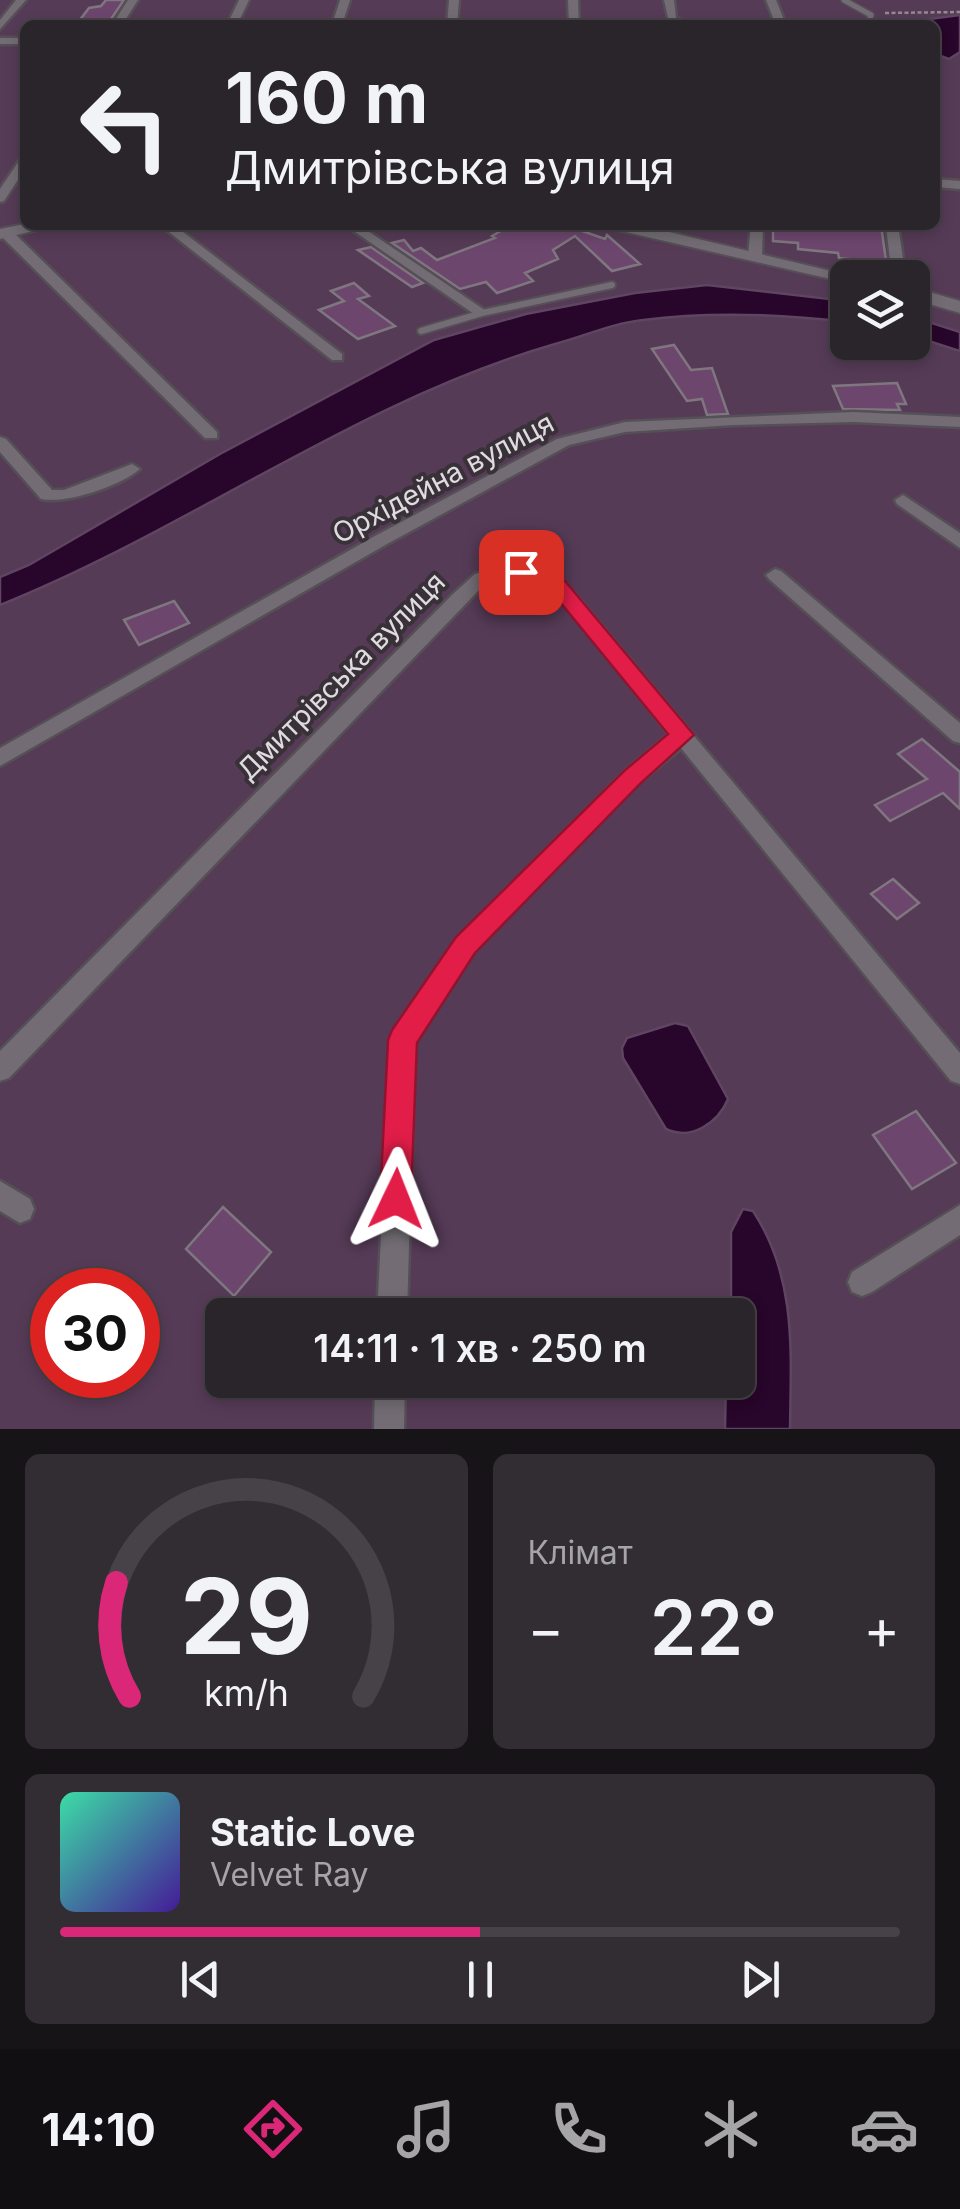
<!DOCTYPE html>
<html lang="uk">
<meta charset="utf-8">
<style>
body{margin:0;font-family:Inter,sans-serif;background:#322d32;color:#f1f3f6;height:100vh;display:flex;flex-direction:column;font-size:38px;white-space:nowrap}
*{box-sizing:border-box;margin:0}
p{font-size:32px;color:#a5a5a8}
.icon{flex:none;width:55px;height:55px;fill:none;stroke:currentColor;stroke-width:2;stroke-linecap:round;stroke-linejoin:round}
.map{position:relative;height:1429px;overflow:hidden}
.panel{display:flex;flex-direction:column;gap:25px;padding:25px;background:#171417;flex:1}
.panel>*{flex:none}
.hud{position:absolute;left:20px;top:20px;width:920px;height:210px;border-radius:15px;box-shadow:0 5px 15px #0003,0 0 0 2px #464247;background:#2a252a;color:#f1f3f6;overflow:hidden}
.buttons{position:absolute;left:830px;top:260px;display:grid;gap:20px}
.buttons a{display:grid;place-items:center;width:100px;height:100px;border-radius:15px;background:#2a252a;box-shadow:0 5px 15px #0003,0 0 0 2px #464247;font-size:50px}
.speed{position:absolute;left:30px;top:1268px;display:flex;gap:20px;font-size:50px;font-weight:700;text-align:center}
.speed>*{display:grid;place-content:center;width:130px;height:130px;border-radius:50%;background:#2a252a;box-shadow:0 5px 15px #0003,0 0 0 2px #464247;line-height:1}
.speed .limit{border:15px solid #d22;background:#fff;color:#111}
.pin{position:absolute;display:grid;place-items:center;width:85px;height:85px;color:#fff;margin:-42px;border-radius:20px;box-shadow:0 5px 15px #0006}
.me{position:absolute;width:110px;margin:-55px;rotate:2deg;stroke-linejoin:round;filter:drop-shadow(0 0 8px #0008)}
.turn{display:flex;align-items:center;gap:35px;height:210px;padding:0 40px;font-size:45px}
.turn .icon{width:130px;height:130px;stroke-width:2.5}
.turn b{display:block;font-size:70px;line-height:85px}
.big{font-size:75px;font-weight:600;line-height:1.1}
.panel .card{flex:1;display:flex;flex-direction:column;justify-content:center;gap:15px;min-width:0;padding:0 35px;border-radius:15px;background:#322d32}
.panel .dial{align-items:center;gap:0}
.dial svg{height:260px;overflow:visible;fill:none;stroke:#464247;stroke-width:7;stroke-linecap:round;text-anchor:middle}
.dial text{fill:#f1f3f6;stroke:none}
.song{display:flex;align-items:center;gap:30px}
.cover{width:120px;height:120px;border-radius:15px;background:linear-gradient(135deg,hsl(160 70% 55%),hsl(260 70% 35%))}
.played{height:10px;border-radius:5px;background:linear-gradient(90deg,#db2777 50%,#464247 50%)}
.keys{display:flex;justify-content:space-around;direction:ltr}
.heat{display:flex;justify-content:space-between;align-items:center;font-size:55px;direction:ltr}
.panel .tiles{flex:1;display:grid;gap:25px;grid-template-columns:1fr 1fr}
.card:last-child{grid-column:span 2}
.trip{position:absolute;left:205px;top:1298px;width:550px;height:100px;border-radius:15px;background:#2a252a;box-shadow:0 5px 15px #0003,0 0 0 2px #464247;font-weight:600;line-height:100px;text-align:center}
.tab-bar{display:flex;height:160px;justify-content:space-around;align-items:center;background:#110f11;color:#a5a5a8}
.tab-bar .icon{width:70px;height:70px}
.tab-bar .on{color:#db2777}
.tab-bar b{font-size:45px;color:#f1f3f6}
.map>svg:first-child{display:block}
</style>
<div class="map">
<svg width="960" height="1429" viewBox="0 0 960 1429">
<rect width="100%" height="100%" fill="#383138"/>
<path fill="#563b57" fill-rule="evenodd" d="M 0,0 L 960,0 L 960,1429 L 0,1429 ZM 25,25 L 935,25 L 935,225 L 25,225 ZM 848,278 L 912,278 L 912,342 L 848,342 ZM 52,1290 L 138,1290 L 138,1375 L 52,1375 ZM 222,1315 L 738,1315 L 738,1380 L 222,1380 Z"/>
<g fill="#28052a" stroke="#5f4561" stroke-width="2.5">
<path d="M 960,15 L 960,52 L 949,59 L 935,54 L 935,25 L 885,25 Z"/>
<path d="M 707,285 L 847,301 L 847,322 C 779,314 712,311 643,320 C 614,323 584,336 555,344 C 357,401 190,529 0,605 L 0,577 L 29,565 L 220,454 L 434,340 L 526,314 L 635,293 Z"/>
<path d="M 913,317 L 960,332 L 960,351 L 913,336 Z"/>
<path d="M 675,1023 L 688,1026 L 728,1099 C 718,1123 691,1141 666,1129 L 623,1058 L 622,1048 L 627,1038 Z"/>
<path d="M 743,1209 L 753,1211 C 797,1278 791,1352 790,1429 L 725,1429 L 726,1380 L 738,1380 L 738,1315 L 731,1315 L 731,1232 Z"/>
</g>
<g fill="#6d466e" stroke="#7f777f" stroke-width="2.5">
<path d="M 106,0 L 124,0 L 107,25 L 76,25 L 89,8 L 101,6 Z"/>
<path d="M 511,225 L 565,225 L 605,239 L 607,235 L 640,264 L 612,271 L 575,236 L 553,250 L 558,259 L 525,273 L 533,281 L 497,293 L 486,282 L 460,289 L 392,243 L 404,240 L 413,251 L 421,248 L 437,260 L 495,238 L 492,236 Z"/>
<path d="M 773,225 L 881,225 L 888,275 L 858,269 L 857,260 L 839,258 L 838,253 L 798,249 L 798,243 L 773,241 Z"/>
<path d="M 371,247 L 423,283 L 412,287 L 358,250 Z"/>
<path d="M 354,283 L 369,296 L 358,299 L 395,326 L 358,339 L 319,310 L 344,301 L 331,291 Z"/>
<path d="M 674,345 L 691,370 L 712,368 L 728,414 L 707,415 L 702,399 L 687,401 L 652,349 Z"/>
<path d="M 897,383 L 906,404 L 897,404 L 900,410 L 843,409 L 833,386 Z"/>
<path d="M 174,601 L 189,623 L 139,645 L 124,620 Z"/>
<path d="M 922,739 L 960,772 L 960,809 L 943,793 L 890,821 L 875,805 L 927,779 L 898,754 Z"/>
<path d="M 893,879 L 919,903 L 897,919 L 871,894 Z"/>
<path d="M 916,1111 L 956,1163 L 912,1189 L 873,1135 Z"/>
<path d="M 223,1207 L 271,1252 L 234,1296 L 186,1249 Z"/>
</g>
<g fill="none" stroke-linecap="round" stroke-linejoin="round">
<defs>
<path id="lane-far1" d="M 844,0 L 871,15 L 868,25"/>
<path id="lane" d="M 421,331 L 482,313 L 612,285"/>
<g id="street">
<path d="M 16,0 L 26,0 L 0,29 L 0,20 Z"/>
<path d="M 128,0 L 138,0 L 122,25 L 112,25 Z"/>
<path d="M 239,0 L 249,0 L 237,25 L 227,25 Z"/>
<path d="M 340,0 L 350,0 L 342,25 L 332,25 Z"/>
<path d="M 449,0 L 459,0 L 457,25 L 447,25 Z"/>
<path d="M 568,0 L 578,0 L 579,25 L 569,25 Z"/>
<path d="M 664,0 L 674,0 L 676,18 L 697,25 L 669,22 Z"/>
<path d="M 766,0 L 776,0 L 786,25 L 776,25 Z"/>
<rect x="0" y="38" width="25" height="6"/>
<path d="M 25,157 L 25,169 L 4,201 L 0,202 L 0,189 L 21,158 Z"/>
<path d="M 935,179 L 960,181 L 960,189 L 935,187 Z"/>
<path d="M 160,225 L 174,225 L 342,354 L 342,360 L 332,360 Z"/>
<path d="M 345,225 L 359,225 L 489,313 L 477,316 Z"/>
<path d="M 751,225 L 763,225 L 762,255 L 755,259 L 748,255 Z"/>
<path d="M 886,225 L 898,225 L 906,278 L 892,278 Z"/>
<path d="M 1,230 L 11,230 L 217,432 L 217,438 L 205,438 L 1,236 Z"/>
<path d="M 853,412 L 960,417 L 960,427 L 853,422 L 734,425 L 625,432 L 569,445 L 387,544 L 0,766 L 0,748 L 375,536 L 557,439 L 625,422 Z"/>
<path d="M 0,437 L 6,439 L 52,490 L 64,490 L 132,464 L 140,469 C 120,486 67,504 41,499 L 0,452 Z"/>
<path d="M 903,495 L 960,533 L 960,548 L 897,504 L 895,500 Z"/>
<path d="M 507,566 L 547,574 L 575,594 L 960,1053 L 960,1084 L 951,1081 L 681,748 L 639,783 L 473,952 L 415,1043 L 407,1315 L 377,1315 L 391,1040 L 394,1032 L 457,938 L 625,771 L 669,734 L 563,602 C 540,582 509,568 481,588 L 9,1078 L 0,1081 L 0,1051 L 453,594 L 475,574 Z"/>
<path d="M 775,569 L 781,571 L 960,723 L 960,743 L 953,741 L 769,579 L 766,575 Z"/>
<path d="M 0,1181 L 30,1199 L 34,1209 L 30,1219 L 20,1223 L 0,1211 Z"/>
<path d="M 960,1205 L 960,1235 L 872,1292 L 862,1296 L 852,1292 L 848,1282 L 852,1272 Z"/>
<path d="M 375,1380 L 405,1380 L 404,1429 L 374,1429 Z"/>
</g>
<g id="secondary">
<path d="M 25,224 L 25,225 L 58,225 L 0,239 L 0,229 Z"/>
<path d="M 608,225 L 640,225 L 860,278 L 848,278 L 848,283 L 617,230 Z"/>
<path d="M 912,287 L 960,301 L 960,313 L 912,299 Z"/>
</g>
</defs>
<use href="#lane-far1" stroke="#554f56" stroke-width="8"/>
<use href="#lane" stroke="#554f56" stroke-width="10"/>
<use href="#street" stroke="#554f56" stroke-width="5"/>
<use href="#secondary" stroke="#554f56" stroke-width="4"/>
<path stroke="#918c91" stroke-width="2.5" stroke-dasharray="4 2.5" stroke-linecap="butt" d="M 885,13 L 960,12"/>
<use href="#lane-far1" stroke="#736c74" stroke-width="5"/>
<use href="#lane" stroke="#736c74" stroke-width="6"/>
<use href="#street" fill="#736c74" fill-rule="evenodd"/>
<use href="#secondary" fill="#736c74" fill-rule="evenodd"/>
</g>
<path fill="#e11d48" stroke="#92132f" stroke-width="2.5" d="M 521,566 L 565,581 L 694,735 L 640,784 L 475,953 L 417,1043 L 411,1199 L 407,1210 L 396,1215 L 385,1210 L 380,1199 L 388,1040 L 392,1030 L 456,937 L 624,771 L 668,734 L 551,591 L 514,577 L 511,572 Z"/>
<g text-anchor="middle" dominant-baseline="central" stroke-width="8" stroke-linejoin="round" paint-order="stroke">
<g font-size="28" fill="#e0dbe0" stroke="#383138">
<text transform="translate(443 478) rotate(-28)">Орхідейна вулиця</text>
<text transform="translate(341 676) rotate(-45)">Дмитрівська вулиця</text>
</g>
</g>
</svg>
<div class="buttons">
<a><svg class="icon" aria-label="layers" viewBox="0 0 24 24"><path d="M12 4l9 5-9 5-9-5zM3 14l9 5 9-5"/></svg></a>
</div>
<div class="speed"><div class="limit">30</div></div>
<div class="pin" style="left:521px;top:572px;background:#d93025"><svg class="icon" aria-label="arrive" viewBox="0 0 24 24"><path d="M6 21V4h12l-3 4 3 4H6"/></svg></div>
<svg class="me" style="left:396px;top:1199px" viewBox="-20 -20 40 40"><path d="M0-17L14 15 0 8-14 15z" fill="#e11d48" stroke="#fff" stroke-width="4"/></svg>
<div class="trip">14:11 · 1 хв · 250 m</div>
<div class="hud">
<div class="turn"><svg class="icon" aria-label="left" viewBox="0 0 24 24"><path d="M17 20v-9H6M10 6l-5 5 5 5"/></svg><div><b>160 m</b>Дмитрівська вулиця</div></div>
</div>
</div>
<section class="panel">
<div class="tiles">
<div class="card dial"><svg viewBox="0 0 100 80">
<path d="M14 69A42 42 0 1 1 86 69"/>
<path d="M14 69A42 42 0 0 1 10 34" stroke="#db2777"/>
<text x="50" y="56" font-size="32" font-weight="700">29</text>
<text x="50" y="72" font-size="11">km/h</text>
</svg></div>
<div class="card"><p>Клімат</p>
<div class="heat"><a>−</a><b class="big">22°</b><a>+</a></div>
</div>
<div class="card">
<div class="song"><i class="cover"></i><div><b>Static Love</b><p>Velvet Ray</p></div></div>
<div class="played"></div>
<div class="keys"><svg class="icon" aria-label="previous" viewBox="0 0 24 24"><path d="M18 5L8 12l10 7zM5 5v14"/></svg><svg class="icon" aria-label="pause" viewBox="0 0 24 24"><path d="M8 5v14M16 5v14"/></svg><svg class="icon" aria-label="next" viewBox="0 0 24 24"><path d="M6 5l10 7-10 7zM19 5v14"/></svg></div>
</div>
</div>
</section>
<nav class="tab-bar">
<b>14:10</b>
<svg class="icon on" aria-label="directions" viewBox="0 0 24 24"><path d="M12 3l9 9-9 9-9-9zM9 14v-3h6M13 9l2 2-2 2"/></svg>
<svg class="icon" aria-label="music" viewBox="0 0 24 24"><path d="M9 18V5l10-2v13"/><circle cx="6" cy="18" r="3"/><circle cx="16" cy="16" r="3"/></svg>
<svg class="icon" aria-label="phone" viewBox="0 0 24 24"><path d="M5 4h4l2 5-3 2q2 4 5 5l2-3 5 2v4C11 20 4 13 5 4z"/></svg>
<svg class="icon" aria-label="climate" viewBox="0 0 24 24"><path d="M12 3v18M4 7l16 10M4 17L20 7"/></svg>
<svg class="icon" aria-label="car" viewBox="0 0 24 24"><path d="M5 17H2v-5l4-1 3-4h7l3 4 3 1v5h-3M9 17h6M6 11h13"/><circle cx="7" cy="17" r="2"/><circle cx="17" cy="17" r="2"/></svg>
</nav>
